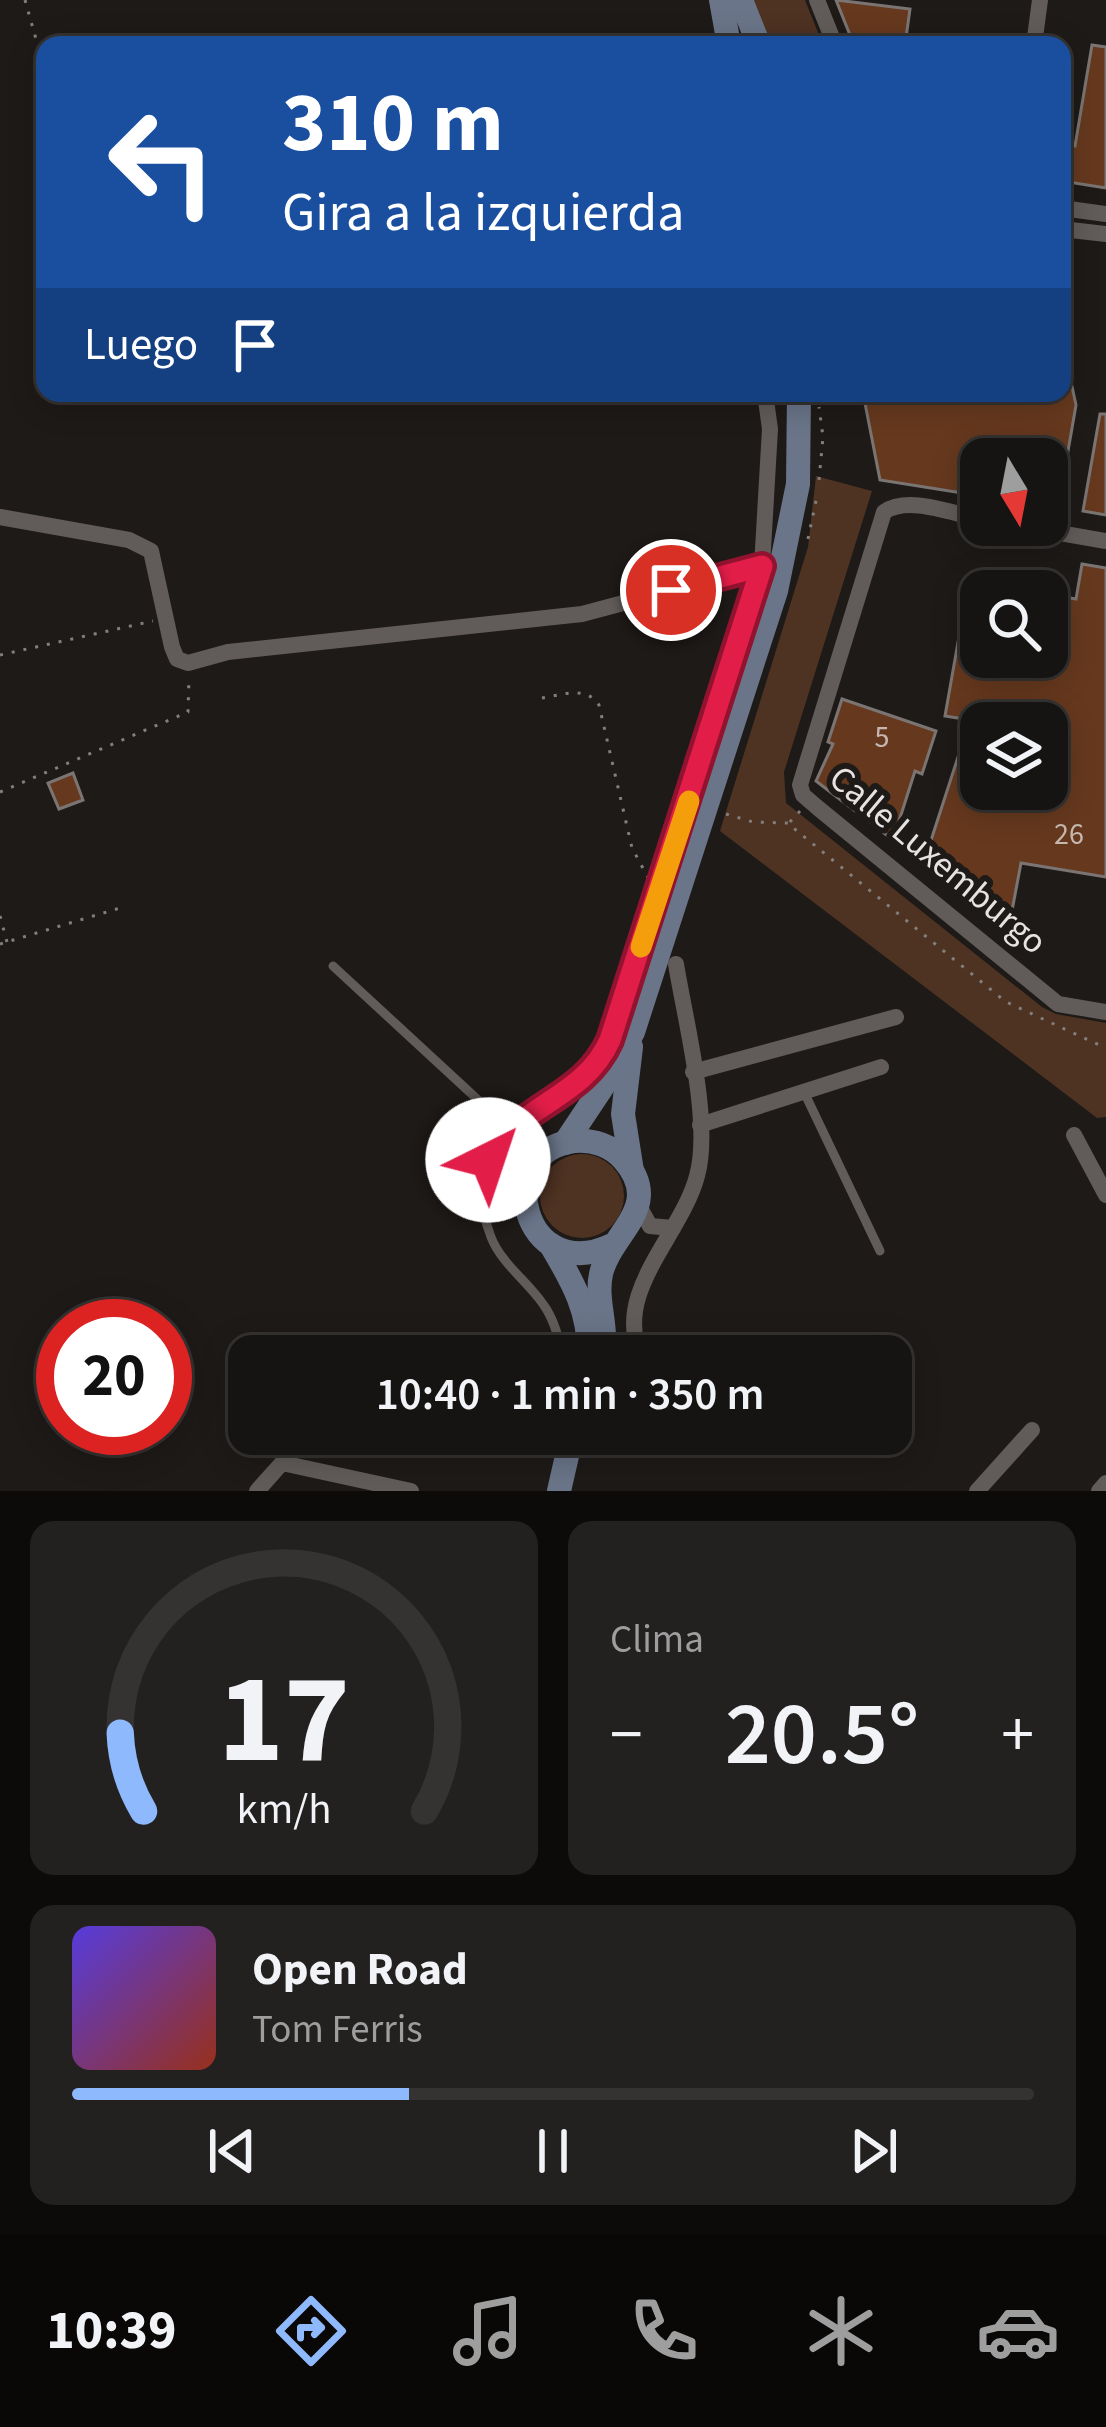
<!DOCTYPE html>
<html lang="es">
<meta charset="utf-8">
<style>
body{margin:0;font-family:"Source Sans 3",sans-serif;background:#232120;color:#f1f3f6;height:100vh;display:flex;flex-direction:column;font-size:45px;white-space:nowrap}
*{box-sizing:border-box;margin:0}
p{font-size:39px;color:#9e9e9f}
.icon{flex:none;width:66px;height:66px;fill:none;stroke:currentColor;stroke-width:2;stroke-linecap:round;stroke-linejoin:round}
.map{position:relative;height:1491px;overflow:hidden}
.side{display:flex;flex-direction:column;gap:30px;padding:30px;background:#0c0b0a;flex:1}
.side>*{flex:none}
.top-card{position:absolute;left:36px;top:36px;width:1035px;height:366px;border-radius:24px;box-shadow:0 6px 30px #0003,0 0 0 3px #353332;background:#1a4fa0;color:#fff;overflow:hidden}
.needle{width:78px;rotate:170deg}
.controls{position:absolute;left:960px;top:438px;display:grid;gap:24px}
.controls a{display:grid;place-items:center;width:108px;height:108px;border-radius:24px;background:#161412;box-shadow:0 6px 30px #0003,0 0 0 3px #353332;font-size:60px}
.speed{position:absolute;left:36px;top:1299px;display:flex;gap:24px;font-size:60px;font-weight:700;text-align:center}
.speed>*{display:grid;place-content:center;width:156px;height:156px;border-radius:50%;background:#161412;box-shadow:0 6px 30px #0003,0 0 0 3px #353332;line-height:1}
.speed .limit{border:18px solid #d22;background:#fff;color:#111}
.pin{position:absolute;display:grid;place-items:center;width:102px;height:102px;color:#fff;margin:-51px;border:6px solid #fff;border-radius:50%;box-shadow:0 3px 12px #0007}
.me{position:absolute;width:132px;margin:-66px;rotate:41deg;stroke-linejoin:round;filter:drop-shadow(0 0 9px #0008)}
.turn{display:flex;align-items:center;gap:42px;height:252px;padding:0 48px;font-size:54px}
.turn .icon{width:156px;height:156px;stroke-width:2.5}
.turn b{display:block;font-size:84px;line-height:102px}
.then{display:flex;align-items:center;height:114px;padding:0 48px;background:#0003;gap:24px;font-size:45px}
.big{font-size:90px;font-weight:600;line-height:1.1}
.side .tile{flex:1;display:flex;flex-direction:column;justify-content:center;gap:18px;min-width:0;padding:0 42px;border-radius:24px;background:#232120}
.side .dial{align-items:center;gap:0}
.dial svg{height:312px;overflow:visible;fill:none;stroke:#353332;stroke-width:7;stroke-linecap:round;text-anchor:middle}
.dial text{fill:#f1f3f6;stroke:none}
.song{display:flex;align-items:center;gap:36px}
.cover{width:144px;height:144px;border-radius:18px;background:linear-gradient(135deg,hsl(250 70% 55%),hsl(10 70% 35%))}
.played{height:12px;border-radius:6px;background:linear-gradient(90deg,#8eb9fd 35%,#353332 35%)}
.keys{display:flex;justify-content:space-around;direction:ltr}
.heat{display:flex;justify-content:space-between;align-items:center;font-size:66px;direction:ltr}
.side .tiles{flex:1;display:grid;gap:30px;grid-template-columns:1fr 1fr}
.tile:last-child{grid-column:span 2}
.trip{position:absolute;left:228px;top:1335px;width:684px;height:120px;border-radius:24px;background:#161412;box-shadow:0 6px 30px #0003,0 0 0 3px #353332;font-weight:600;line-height:120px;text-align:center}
.menu{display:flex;height:192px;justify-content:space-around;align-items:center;background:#090807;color:#9e9e9f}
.menu .icon{width:84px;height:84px}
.menu .selected{color:#8eb9fd}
.menu b{font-size:54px;color:#f1f3f6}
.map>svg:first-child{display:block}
</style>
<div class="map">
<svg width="1106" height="1491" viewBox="0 0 1106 1491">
<rect width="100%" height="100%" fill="#1e1a18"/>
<g fill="#4e3222">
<path d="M 752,0 L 805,0 L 823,45 L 769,45 Z"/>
<path d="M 816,476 L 872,491 L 784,772 L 786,803 L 1042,1007 L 1056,1014 L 1106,1023 L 1106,1117 L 1097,1118 L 720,831 L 808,547 Z"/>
<circle cx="582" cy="1196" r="42"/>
</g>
<g fill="#66391e" stroke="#7a7573" stroke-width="3" fill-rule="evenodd">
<path d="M 836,0 L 910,9 L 905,45 L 854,45 Z"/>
<path d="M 1092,45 L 1106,47 L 1106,188 L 1062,181 L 1062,143 L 1075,146 Z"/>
<path d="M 1062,363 L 1067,363 L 1076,405 L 1058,509 L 1047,507 L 1047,459 L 981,459 L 981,496 L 880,480 L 863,393 L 1062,393 Z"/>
<path d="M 1100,414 L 1106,414 L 1106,515 L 1083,511 Z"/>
<path d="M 1082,564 L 1106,568 L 1106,877 L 1021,863 L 1008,932 L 923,865 L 970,720 L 945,716 L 969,580 L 981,582 L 981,657 L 1047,657 L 1047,594 L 1076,599 ZM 981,723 L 1055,723 L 1047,789 L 981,789 Z"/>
<path d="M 842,699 L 936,731 L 922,774 L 915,771 L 893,840 L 816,781 L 833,744 L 828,742 Z"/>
<path d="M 73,773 L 83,800 L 59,809 L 48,783 Z"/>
</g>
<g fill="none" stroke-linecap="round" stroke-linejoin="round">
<g stroke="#827f7d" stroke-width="3" stroke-dasharray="3 9" stroke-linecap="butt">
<path d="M 25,0 L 45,71"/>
<path d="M 819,480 L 823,437 L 819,407"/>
<path d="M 808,539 L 817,496"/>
<path d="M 0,655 L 153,621"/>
<path d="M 542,698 C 562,695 586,685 599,705 L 632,848 L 651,883"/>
<path d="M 0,792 L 188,712 L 189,677"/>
<path d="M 800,811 L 789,823 L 791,826 L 1006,1002 L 1106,1048"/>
<path d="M 726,814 L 753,822 L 788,823"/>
<path d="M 0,916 L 7,942"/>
<path d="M 0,944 L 120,908"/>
</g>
<g stroke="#615c5a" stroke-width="9">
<path d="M 333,966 L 515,1134 L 525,1167"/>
<path d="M 804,1092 L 880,1251"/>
<path d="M 515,1134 L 530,1135 L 551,1145"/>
<path d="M 563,1356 C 559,1338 554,1319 543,1304 C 527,1281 501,1263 491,1237 C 445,1116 573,1121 611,1040 L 762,566"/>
</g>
<g stroke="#615c5a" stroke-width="16">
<path d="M 817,0 L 835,45"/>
<path d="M 1034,45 L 1040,0"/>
<path d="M 1062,208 L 1106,214"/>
<path d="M 1062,229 L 1106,234"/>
<path d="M 0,517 L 129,540 L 151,551 L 172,647 L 177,659 L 188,663 L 228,652 L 582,614 L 762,566 L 770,429 L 765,393"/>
<path d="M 981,519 C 953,514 909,495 884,512 L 800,785 L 803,795 L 818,808 L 1058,1004 L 1106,1012"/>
<path d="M 1014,525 L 1106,541"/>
<path d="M 693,1072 L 896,1017"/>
<path d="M 700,1125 L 881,1067"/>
<path d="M 1074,1135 L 1106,1195"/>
<path d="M 638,1204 L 650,1226 L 673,1228"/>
<path d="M 641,1356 C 612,1292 681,1236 697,1176 C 712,1123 685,1020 676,964"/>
<path d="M 257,1491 L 282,1463 L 411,1491"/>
<path d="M 977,1491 L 1032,1430"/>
<path d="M 1099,1491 L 1106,1483"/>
</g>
<g stroke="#6a7589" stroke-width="24">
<path d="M 721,0 L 729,45"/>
<path d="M 741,0 L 759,45"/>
<path d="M 631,1047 L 623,1114 L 632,1171"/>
<path d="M 565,1143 L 611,1074 L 633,1032 L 776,591 L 798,484 L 799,393"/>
<path d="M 551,1245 C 573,1282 590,1312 589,1356"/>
<path d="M 602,1356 C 609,1328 595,1301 601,1274 C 610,1233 665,1207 624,1160 C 612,1146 593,1139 574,1141 C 490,1152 523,1287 612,1245"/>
<path d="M 559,1491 L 572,1434"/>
</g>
</g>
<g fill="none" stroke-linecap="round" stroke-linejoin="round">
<defs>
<path id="route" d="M 488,1160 C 519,1103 583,1100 610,1040 L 762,566 L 671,590"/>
</defs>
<use href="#route" stroke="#92132f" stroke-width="30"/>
<use href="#route" stroke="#e11d48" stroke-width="21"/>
<path stroke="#f59e0b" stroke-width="21" d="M 641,947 L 689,801"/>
</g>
<g text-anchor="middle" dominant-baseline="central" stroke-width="12" stroke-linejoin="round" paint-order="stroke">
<g font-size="30" fill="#c6b8b1">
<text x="882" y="737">5</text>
<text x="1069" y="834">26</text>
</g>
<g font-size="36" fill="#e6e3e2" stroke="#1e1a18">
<text transform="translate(938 860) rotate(40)">Calle Luxemburgo</text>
</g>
</g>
</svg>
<div class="controls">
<a><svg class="needle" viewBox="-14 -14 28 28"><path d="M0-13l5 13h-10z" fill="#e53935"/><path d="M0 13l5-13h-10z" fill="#9e9e9f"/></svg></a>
<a><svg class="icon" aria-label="search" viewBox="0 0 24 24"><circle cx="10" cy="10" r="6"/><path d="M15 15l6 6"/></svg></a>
<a><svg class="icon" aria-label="layers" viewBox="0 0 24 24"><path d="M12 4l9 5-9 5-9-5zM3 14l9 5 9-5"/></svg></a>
</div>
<div class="speed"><div class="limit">20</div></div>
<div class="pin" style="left:671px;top:590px;background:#d93025"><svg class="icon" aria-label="arrive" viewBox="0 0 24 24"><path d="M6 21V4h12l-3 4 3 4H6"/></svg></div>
<svg class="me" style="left:488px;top:1160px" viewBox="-20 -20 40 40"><circle r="19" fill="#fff"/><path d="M0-13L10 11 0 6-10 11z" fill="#e11d48"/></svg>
<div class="trip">10:40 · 1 min · 350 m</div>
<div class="top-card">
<div class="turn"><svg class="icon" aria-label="left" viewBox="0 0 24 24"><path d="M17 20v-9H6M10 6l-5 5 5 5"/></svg><div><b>310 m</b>Gira a la izquierda</div></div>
<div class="then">Luego<svg class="icon" aria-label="arrive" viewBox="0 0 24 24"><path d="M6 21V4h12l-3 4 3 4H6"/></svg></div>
</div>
</div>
<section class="side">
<div class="tiles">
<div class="tile dial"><svg viewBox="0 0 100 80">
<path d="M14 69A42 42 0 1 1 86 69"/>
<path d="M14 69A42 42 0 0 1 8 49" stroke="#8eb9fd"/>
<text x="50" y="56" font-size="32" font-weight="700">17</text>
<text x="50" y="72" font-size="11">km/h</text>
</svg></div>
<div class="tile"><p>Clima</p>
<div class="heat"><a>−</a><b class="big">20.5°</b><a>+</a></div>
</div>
<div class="tile">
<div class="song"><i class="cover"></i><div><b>Open Road</b><p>Tom Ferris</p></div></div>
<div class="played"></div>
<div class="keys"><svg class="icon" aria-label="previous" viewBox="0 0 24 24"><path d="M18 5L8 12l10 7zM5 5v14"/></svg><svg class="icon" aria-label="pause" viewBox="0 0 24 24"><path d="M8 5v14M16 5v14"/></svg><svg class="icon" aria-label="next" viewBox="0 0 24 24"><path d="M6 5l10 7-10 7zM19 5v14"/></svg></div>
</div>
</div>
</section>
<nav class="menu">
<b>10:39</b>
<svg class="icon selected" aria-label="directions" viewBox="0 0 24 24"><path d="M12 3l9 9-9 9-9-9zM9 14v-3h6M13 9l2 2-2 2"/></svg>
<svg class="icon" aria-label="music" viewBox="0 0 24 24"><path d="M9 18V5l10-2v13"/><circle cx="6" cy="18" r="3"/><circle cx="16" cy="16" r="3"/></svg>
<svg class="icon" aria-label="phone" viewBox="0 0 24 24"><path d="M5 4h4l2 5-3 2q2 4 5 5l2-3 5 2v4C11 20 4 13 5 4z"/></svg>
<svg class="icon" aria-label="climate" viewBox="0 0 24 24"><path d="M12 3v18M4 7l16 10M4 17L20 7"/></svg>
<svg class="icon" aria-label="car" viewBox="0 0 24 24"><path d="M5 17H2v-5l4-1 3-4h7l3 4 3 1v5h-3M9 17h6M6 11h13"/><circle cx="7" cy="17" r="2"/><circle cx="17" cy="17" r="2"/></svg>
</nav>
